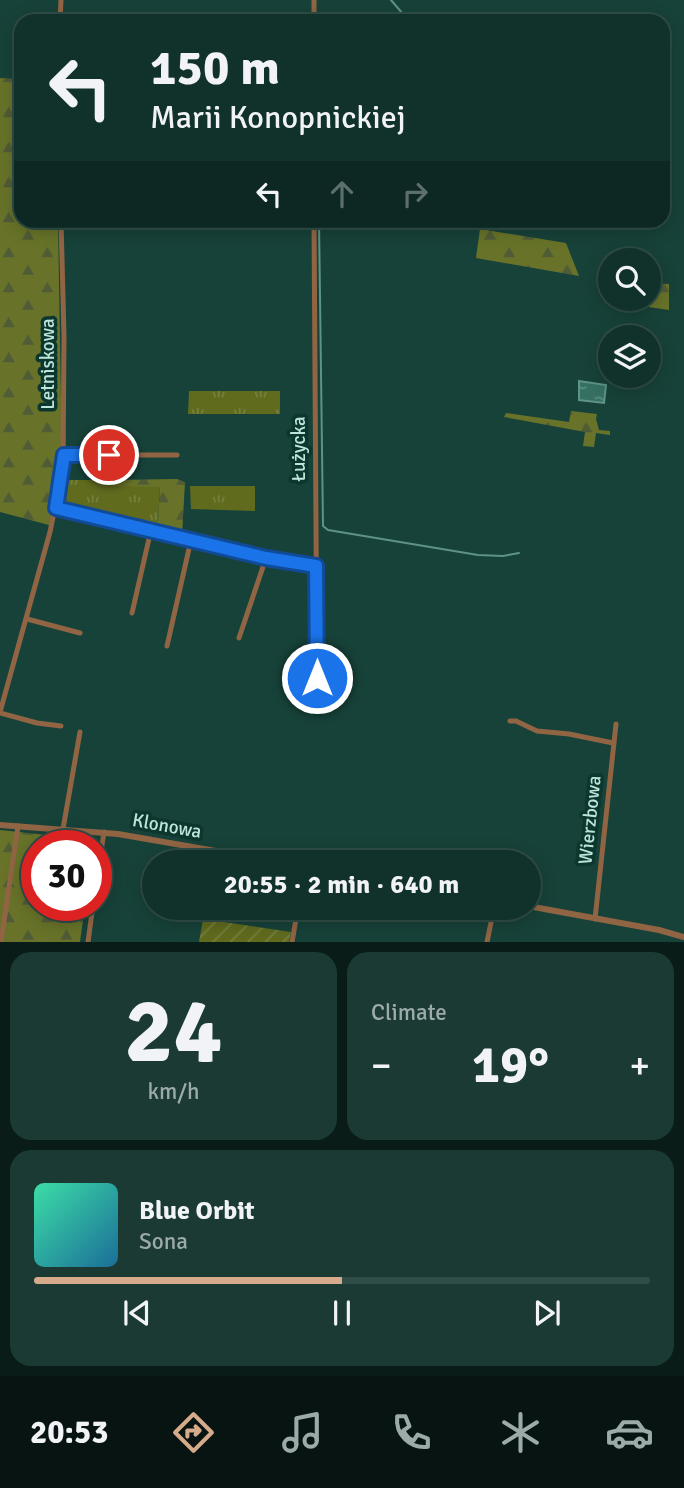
<!DOCTYPE html>
<meta charset="utf-8">
<style>
body{margin:0;font-family:Signika,sans-serif;background:#1a3a33;color:#f1f3f6;height:100vh;display:flex;flex-direction:column;font-size:26px;white-space:nowrap}
*{box-sizing:border-box;margin:0}
p{font-size:23px;color:#9caaa9}
.icon{flex:none;width:38px;height:38px;fill:none;stroke:currentColor;stroke-width:2;stroke-linecap:round;stroke-linejoin:round}
.map{position:relative;height:942px;overflow:hidden}
.side{display:flex;flex-direction:column;gap:10px;padding:10px;background:#091c18;flex:1}
.side>*{flex:none}
.hud{position:absolute;left:14px;top:14px;width:656px;height:214px;border-radius:21px;box-shadow:0 4px 18px #0003,0 0 0 2px #304d47;background:#11322b;color:#f1f3f6;overflow:hidden}
.controls{position:absolute;left:598px;top:248px;display:grid;gap:14px}
.controls a{display:grid;place-items:center;width:63px;height:63px;border-radius:50%;background:#11322b;box-shadow:0 4px 18px #0003,0 0 0 2px #304d47;font-size:35px}
.speed{position:absolute;left:21px;top:830px;display:flex;gap:14px;font-size:35px;font-weight:700;text-align:center}
.speed>*{display:grid;place-content:center;width:91px;height:91px;border-radius:50%;background:#11322b;box-shadow:0 4px 18px #0003,0 0 0 2px #304d47;line-height:1}
.speed .limit{border:10px solid #d22;background:#fff;color:#111}
.pin{position:absolute;display:grid;place-items:center;width:60px;height:60px;color:#fff;margin:-30px;border:4px solid #fff;border-radius:50%;box-shadow:0 2px 7px #0007}
.me{position:absolute;width:77px;margin:-38px;rotate:0deg;stroke-linejoin:round;filter:drop-shadow(0 0 5px #0008)}
.turn{display:flex;align-items:center;gap:24px;height:147px;padding:0 21px;font-size:32px}
.turn .icon{width:91px;height:91px;stroke-width:2.5}
.turn b{display:block;font-size:49px;line-height:60px}
.lanes{display:flex;align-items:center;height:66px;padding:0 21px;background:#0003;justify-content:center;gap:35px;direction:ltr}
.lanes .off{opacity:.35}
.big{font-size:52px;font-weight:800;line-height:1.1}
.side .widget{flex:1;display:flex;flex-direction:column;justify-content:center;gap:10px;min-width:0;padding:0 24px;border-radius:21px;background:#1a3a33}
.side .dial{align-items:center;gap:0}
.dial b{font-size:91px;line-height:1}
.song{display:flex;align-items:center;gap:21px}
.cover{width:84px;height:84px;border-radius:10px;background:linear-gradient(135deg,hsl(160 70% 55%),hsl(200 70% 35%))}
.played{height:7px;border-radius:4px;background:linear-gradient(90deg,#d6ab8b 50%,#304d47 50%)}
.keys{display:flex;justify-content:space-around;direction:ltr}
.heat{display:flex;justify-content:space-between;align-items:center;font-size:38px;direction:ltr}
.side .tiles{flex:1;display:grid;gap:10px;grid-template-columns:1fr 1fr}
.widget:last-child{grid-column:span 2}
.trip{position:absolute;left:142px;top:850px;width:399px;height:70px;border-radius:35px;background:#11322b;box-shadow:0 4px 18px #0003,0 0 0 2px #304d47;font-weight:800;line-height:70px;text-align:center}
.dock{display:flex;height:112px;justify-content:space-around;align-items:center;background:#071411;color:#9caaa9}
.dock .icon{width:49px;height:49px}
.dock .selected{color:#d6ab8b}
.dock b{font-size:32px;color:#f1f3f6}
.map>svg:first-child{display:block}
</style>
<div class="map">
<svg width="684" height="942" viewBox="0 0 684 942">
<defs>
<pattern id="grass-tufts" width="24" height="20" patternUnits="userSpaceOnUse" patternTransform="scale(1.75)"><rect width="24" height="20" fill="#606b1e"/><path d="M3 7l-1-3M5 7V3M7 7l1-3M15 17l-1-3M17 17v-4M19 17l1-3" fill="none" stroke="#75803e"/></pattern>
<pattern id="forest-firs" width="22" height="20" patternUnits="userSpaceOnUse" patternTransform="scale(1.75)"><rect width="22" height="20" fill="#687329"/><path d="M5 1l3.5 6h-7zM16 11l3.5 6h-7z" fill="#505c36"/></pattern>
<pattern id="garden-furrows" width="10" height="10" patternUnits="userSpaceOnUse" patternTransform="scale(1.75)"><rect width="10" height="10" fill="#606b1e"/><path d="M-1 1l2-2M0 10L10 0M9 11l2-2" fill="none" stroke="#75803e"/></pattern>
<pattern id="water-ripples" width="26" height="14" patternUnits="userSpaceOnUse" patternTransform="scale(1.75)"><rect width="26" height="14" fill="#357063"/><path d="M2 4q2-2 4 0t4 0M15 11q2-2 4 0t4 0" fill="none" stroke="#5a8b80"/></pattern>
</defs>
<rect width="100%" height="100%" fill="#174239"/>
<g fill="url(#grass-tufts)">
<path d="M 189,391 L 280,391 L 280,414 L 188,414 Z"/>
<path d="M 64,480 L 114,480 L 114,486 L 160,486 L 158,523 L 115,513 L 113,520 L 58,507 Z"/>
<path d="M 190,486 L 255,486 L 255,511 L 191,509 Z"/>
</g>
<g fill="url(#forest-firs)">
<path d="M 0,78 L 21,79 L 21,220 L 58,221 L 62,463 L 49,525 L 0,512 Z"/>
<path d="M 480,229 L 566,243 L 579,276 L 476,258 Z"/>
<path d="M 649,283 L 669,284 L 669,310 L 607,301 L 607,284 L 611,284 L 611,299 L 649,299 Z"/>
<path d="M 571,411 L 597,414 L 596,419 L 599,430 L 610,431 L 610,435 L 596,433 L 594,447 L 583,446 L 585,432 L 504,417 L 506,413 L 569,422 Z"/>
<path d="M 177,479 L 185,482 L 182,535 L 113,520 L 115,513 L 158,522 L 160,487 L 114,486 L 114,480 Z"/>
<path d="M 0,830 L 94,840 L 93,845 L 37,845 L 37,905 L 85,905 L 80,942 L 0,942 Z"/>
</g>
<path fill="url(#garden-furrows)" d="M 203,919 L 291,932 L 289,942 L 199,942 Z"/>
<path fill="url(#water-ripples)" stroke="#5e9387" stroke-width="2" d="M 579,381 L 606,385 L 604,403 L 579,400 Z"/>
<g fill="none" stroke-linecap="round" stroke-linejoin="round">
<g stroke="#5e9387" stroke-width="2">
<path d="M 391,0 L 409,21"/>
<path d="M 319,220 L 323,526 L 328,530 L 478,555 L 503,556 L 519,553"/>
</g>
<g stroke="#916544" stroke-width="5">
<path d="M 60,21 L 61,0"/>
<path d="M 314,21 L 314,0"/>
<path d="M 314,220 L 317,678"/>
<path d="M 64,455 L 177,455"/>
<path d="M 56,507 L 266,558 L 316,566"/>
<path d="M 132,613 L 151,530"/>
<path d="M 27,619 L 80,633"/>
<path d="M 239,638 L 266,558"/>
<path d="M 167,646 L 191,540"/>
<path d="M 0,712 L 50,532 L 63,467 L 64,337 L 61,220"/>
<path d="M 0,713 L 37,723 L 61,726"/>
<path d="M 510,721 L 516,721 L 537,731 L 569,734 L 613,743"/>
<path d="M 63,829 L 80,732"/>
<path d="M 96,885 L 104,832"/>
<path d="M 595,919 L 616,724"/>
<path d="M 1,942 L 18,826"/>
<path d="M 88,942 L 93,905"/>
<path d="M 292,942 L 298,908"/>
<path d="M 487,942 L 494,908"/>
</g>
<g stroke="#916544" stroke-width="6">
<path d="M 0,825 L 118,834 L 285,863"/>
<path d="M 528,906 L 659,930 L 684,937"/>
</g>
</g>
<g fill="none" stroke-linecap="round" stroke-linejoin="round">
<defs>
<path id="route" d="M 109,455 L 64,455 L 56,508 L 266,558 L 316,566 L 317,678"/>
</defs>
<use href="#route" stroke="#114b97" stroke-width="18"/>
<use href="#route" stroke="#1a73e8" stroke-width="12"/>
</g>
<g text-anchor="middle" dominant-baseline="central" stroke-width="7" stroke-linejoin="round" paint-order="stroke">
<g font-size="19" fill="#bfe5db" stroke="#0b372f">
<text transform="translate(48 364) rotate(-90)">Letniskowa</text>
<text transform="translate(299 449) rotate(-90)">Łużycka</text>
<text transform="translate(590 820) rotate(-84)">Wierzbowa</text>
<text transform="translate(167 826) rotate(10)">Klonowa</text>
</g>
</g>
</svg>
<div class="controls">
<a><svg class="icon" aria-label="search" viewBox="0 0 24 24"><circle cx="10" cy="10" r="6"/><path d="M15 15l6 6"/></svg></a>
<a><svg class="icon" aria-label="layers" viewBox="0 0 24 24"><path d="M12 4l9 5-9 5-9-5zM3 14l9 5 9-5"/></svg></a>
</div>
<div class="speed"><div class="limit">30</div></div>
<div class="pin" style="left:109px;top:455px;background:#d93025"><svg class="icon" aria-label="arrive" viewBox="0 0 24 24"><path d="M6 21V4h12l-3 4 3 4H6"/></svg></div>
<svg class="me" style="left:317px;top:678px" viewBox="-20 -20 40 40"><circle r="17" fill="#1a73e8" stroke="#fff" stroke-width="3"/><path d="M0-11L8 9 0 5-8 9z" fill="#fff"/></svg>
<div class="trip">20:55 · 2 min · 640 m</div>
<div class="hud">
<div class="turn"><svg class="icon" aria-label="left" viewBox="0 0 24 24"><path d="M17 20v-9H6M10 6l-5 5 5 5"/></svg><div><b>150 m</b>Marii Konopnickiej</div></div>
<div class="lanes"><svg class="icon" aria-label="left" viewBox="0 0 24 24"><path d="M17 20v-9H6M10 6l-5 5 5 5"/></svg><svg class="icon off" aria-label="ahead" viewBox="0 0 24 24"><path d="M12 20V5M6 11l6-6 6 6"/></svg><svg class="icon off" aria-label="right" viewBox="0 0 24 24"><path d="M7 20v-9h11M14 6l5 5-5 5"/></svg></div>
</div>
</div>
<section class="side">
<div class="tiles">
<div class="widget dial"><b>24</b><p>km/h</p></div>
<div class="widget"><p>Climate</p>
<div class="heat"><a>−</a><b class="big">19°</b><a>+</a></div>
</div>
<div class="widget">
<div class="song"><i class="cover"></i><div><b>Blue Orbit</b><p>Sona</p></div></div>
<div class="played"></div>
<div class="keys"><svg class="icon" aria-label="previous" viewBox="0 0 24 24"><path d="M18 5L8 12l10 7zM5 5v14"/></svg><svg class="icon" aria-label="pause" viewBox="0 0 24 24"><path d="M8 5v14M16 5v14"/></svg><svg class="icon" aria-label="next" viewBox="0 0 24 24"><path d="M6 5l10 7-10 7zM19 5v14"/></svg></div>
</div>
</div>
</section>
<nav class="dock">
<b>20:53</b>
<svg class="icon selected" aria-label="directions" viewBox="0 0 24 24"><path d="M12 3l9 9-9 9-9-9zM9 14v-3h6M13 9l2 2-2 2"/></svg>
<svg class="icon" aria-label="music" viewBox="0 0 24 24"><path d="M9 18V5l10-2v13"/><circle cx="6" cy="18" r="3"/><circle cx="16" cy="16" r="3"/></svg>
<svg class="icon" aria-label="phone" viewBox="0 0 24 24"><path d="M5 4h4l2 5-3 2q2 4 5 5l2-3 5 2v4C11 20 4 13 5 4z"/></svg>
<svg class="icon" aria-label="climate" viewBox="0 0 24 24"><path d="M12 3v18M4 7l16 10M4 17L20 7"/></svg>
<svg class="icon" aria-label="car" viewBox="0 0 24 24"><path d="M5 17H2v-5l4-1 3-4h7l3 4 3 1v5h-3M9 17h6M6 11h13"/><circle cx="7" cy="17" r="2"/><circle cx="17" cy="17" r="2"/></svg>
</nav>
